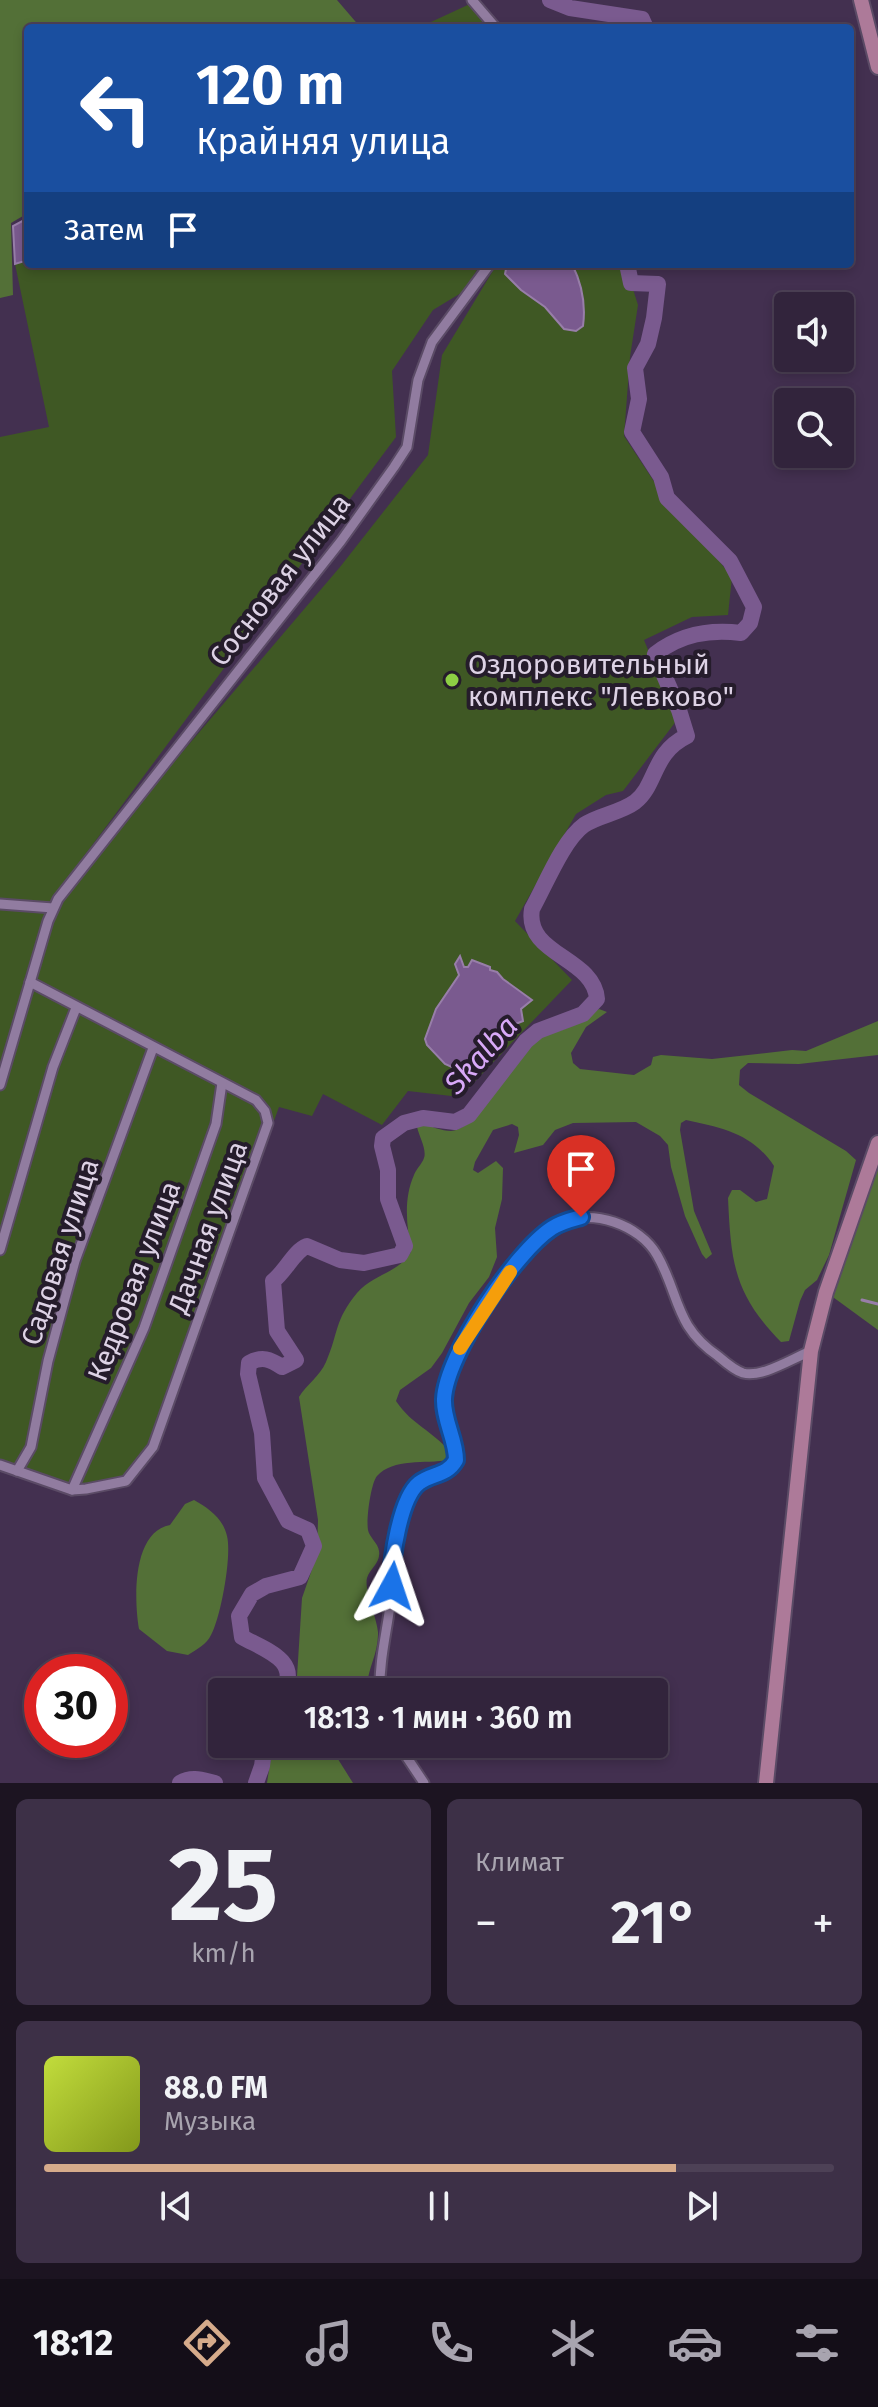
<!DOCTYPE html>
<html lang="ru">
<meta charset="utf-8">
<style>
body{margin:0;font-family:"Fira Sans",sans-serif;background:#3d3047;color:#f1f3f6;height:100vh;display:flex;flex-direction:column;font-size:30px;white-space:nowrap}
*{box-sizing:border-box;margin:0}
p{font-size:26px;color:#a8a4af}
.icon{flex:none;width:44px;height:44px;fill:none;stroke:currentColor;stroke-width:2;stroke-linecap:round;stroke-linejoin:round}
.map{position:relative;height:1783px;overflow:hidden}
.sheet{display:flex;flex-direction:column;gap:16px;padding:16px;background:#1c1421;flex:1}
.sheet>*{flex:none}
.banner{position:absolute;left:24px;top:24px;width:830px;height:244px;border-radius:8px;box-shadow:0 4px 12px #0003,0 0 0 2px #4d4156;background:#1a4fa0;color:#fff;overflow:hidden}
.buttons{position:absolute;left:774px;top:292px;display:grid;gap:16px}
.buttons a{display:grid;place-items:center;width:80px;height:80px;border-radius:8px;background:#32243c;box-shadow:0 4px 12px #0003,0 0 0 2px #4d4156;font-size:40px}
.speed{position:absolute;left:24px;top:1654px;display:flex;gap:16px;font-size:40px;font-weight:700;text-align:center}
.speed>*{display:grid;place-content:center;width:104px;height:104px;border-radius:50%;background:#32243c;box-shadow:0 4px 12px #0003,0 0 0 2px #4d4156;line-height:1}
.speed .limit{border:12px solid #d22;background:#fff;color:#111}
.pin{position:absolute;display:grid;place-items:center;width:68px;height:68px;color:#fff;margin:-82px -34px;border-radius:50% 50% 50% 0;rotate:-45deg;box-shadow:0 0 8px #0007}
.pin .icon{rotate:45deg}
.me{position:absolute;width:88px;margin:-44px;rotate:5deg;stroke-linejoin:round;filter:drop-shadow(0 0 6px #0008)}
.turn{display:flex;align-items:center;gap:28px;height:168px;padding:0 40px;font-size:36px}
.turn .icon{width:104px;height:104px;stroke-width:2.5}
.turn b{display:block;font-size:56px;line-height:68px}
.then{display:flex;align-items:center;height:76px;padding:0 40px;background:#0003;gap:16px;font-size:30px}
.big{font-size:60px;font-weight:600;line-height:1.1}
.sheet .tile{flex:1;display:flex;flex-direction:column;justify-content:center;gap:12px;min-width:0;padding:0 28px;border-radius:12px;background:#3d3047}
.sheet .dial{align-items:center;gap:0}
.dial b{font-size:104px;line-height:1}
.song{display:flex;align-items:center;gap:24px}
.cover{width:96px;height:96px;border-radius:12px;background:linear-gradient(135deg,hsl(70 70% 55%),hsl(70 70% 35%))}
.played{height:8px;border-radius:4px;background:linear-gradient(90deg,#d6ab8b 80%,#4d4156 80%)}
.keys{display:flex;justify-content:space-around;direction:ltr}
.heat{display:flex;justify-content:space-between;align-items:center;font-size:44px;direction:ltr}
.sheet .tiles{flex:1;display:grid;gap:16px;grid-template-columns:1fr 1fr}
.tile:last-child{grid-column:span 2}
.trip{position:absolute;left:208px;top:1678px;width:460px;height:80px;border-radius:8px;background:#32243c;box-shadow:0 4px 12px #0003,0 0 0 2px #4d4156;font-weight:600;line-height:80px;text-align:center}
.menu{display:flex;height:128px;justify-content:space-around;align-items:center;background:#140e18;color:#a8a4af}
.menu .icon{width:56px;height:56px}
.menu .on{color:#d6ab8b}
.menu b{font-size:36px;color:#f1f3f6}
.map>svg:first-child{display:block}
</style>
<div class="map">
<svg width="878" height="1783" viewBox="0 0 878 1783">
<rect width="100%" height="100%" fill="#433050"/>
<g fill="#3f5824">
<path d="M 472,3 L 490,28 L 418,28 Z"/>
<path d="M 28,218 L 28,264 L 480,264 L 466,290 L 433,310 L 392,371 L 396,437 L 50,902 L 52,905 L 340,567 L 428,455 L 442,355 L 497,264 L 625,264 L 638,305 L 630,357 L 624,436 L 655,483 L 732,577 L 728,615 L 692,617 L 644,640 L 677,720 L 623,791 L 606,795 L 576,814 L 515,921 L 572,980 L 460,1097 L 408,1091 L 382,1125 L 323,1094 L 312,1116 L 279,1107 L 157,1442 L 119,1484 L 85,1492 L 51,1489 L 0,1463 L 0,437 L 49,427 L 15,264 L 13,226 Z"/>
</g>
<g fill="#537037">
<path d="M 0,0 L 337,0 L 361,28 L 28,28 L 28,213 L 11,223 L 13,295 L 0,298 Z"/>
<path d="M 599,1009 L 607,1012 L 586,1027 L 571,1053 L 573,1063 L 580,1069 L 634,1075 L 651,1065 L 653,1057 L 661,1055 L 712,1059 L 792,1050 L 806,1051 L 878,1021 L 878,1055 L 799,1064 L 748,1063 L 740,1070 L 739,1085 L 749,1093 L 846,1151 L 856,1160 L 829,1255 L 817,1280 L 805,1290 L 800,1301 L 789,1341 L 781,1342 C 734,1294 731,1263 728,1198 L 732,1190 L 740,1190 L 756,1202 L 767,1199 L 774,1166 C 752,1133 722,1128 686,1120 L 681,1123 L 680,1130 L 694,1211 L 712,1254 L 706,1259 L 702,1254 L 685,1216 L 671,1167 L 668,1145 L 660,1136 L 636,1122 L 573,1123 L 555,1130 L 543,1145 L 514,1153 L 519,1135 L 518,1127 L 512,1124 L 493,1130 L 475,1162 L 473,1170 L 478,1173 L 496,1161 L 503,1168 L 502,1199 L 495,1228 L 497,1257 L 489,1277 L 469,1303 L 442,1353 L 431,1368 L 400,1390 L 396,1401 C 412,1425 433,1431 449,1451 L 448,1460 C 426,1464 393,1458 377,1476 C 371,1483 366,1519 368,1530 C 369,1537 378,1543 379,1551 C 381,1563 370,1568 367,1578 C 364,1590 377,1618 378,1632 C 379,1655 364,1674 368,1692 L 296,1692 L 302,1598 L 317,1555 L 318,1520 L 299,1397 C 307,1384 320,1376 326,1362 C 339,1332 334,1321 357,1293 C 373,1274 397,1274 411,1252 C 407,1225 403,1200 414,1175 C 416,1169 422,1164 424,1158 C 427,1150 419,1136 417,1127 L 421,1123 C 430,1126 442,1131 451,1131 C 477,1131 515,1059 534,1042 C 544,1033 556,1033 567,1028 C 578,1023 589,1015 599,1009 Z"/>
<path d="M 878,1143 L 878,1330 L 826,1292 Z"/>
<path d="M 194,1500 C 208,1508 223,1518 227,1536 C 232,1555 221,1617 211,1635 C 207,1644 196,1650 188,1655 L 167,1651 L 139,1629 C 134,1600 132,1532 170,1525 L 185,1504 Z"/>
<path d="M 273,1744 L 334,1744 L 336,1756 L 353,1783 L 267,1783 Z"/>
</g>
<g fill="#7a5a8f" stroke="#987ea9" stroke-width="2">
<path d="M 28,218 L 28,260 L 15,264 L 13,226 Z"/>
<path d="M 507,264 L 572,264 C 582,284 586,304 583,326 L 576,331 L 564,329 L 545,307 L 521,290 L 505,274 Z"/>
<path d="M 460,956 L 464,967 L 468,967 L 472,960 L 490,967 L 490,970 L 497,972 L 503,979 L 532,1000 L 521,1009 L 523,1021 L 513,1025 L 510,1032 L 488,1052 L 475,1072 L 465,1073 L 445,1064 L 427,1045 L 425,1039 L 436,1009 L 459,975 L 455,964 Z"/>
</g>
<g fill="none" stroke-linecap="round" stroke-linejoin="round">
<path stroke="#987ea9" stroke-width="3" d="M 862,1300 L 878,1304"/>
<g stroke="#7a5a8f" stroke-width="16">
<path d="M 550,0 L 570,8 L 642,19 L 646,28"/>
<path d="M 283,1692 C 301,1660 265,1650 242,1637 L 239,1616 L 252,1594 L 266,1586 L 300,1577 L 314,1546 L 308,1530 L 288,1521 L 265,1478 L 262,1433 L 248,1374 L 249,1363 C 262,1356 270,1359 282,1367 L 296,1360 L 277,1331 L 273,1281 C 286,1271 294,1251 307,1246 L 340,1260 L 364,1263 L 400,1255 L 405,1246 L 388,1199 L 388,1170 L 382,1146 L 383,1138 L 404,1123 L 423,1118 L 455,1122 L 469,1115 L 526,1041 L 538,1031 L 583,1014 L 597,999 C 594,957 524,955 532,909 C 545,886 563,840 584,825 C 599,815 620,813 635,802 C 657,785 652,753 687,736 L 679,710 L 655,654 C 681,634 709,629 741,633 L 750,623 L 754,607 L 730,561 L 667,498 L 661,477 L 632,432 L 639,399 L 635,368 L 648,344 L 654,318 L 658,284 L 631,283 L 627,264"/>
<path d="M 180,1783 C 192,1776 202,1780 215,1783"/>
<path d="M 256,1783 L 262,1766 L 265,1744"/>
</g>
<defs>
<g id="street">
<path d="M 472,0 L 496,28"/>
<path d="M 0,904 L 53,908"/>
<path d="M 0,1085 L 48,921 L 58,899 L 341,541 L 394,467 L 407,447 L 418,380 L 432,342 L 490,264"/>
<path d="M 0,1250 L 53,1067 L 76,1008"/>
<path d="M 0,1465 L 72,1490 L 86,1489 L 126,1481 L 153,1447 L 268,1123 L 265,1111 L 256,1100 L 30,982"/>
<path d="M 17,1471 L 31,1447 L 48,1361 L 75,1261 L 153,1048"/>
<path d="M 72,1490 L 144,1328 L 216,1124 L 222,1083"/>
<path d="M 380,1692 C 379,1663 386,1635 390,1606 C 392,1593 390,1581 391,1569 C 392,1549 401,1508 412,1491 C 423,1474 446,1478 456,1460 C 456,1439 444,1422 444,1401 C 444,1353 492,1295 521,1259 C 532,1245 545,1231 561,1223 C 592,1208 640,1225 657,1255 C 680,1295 674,1326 718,1356 C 725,1362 734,1370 743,1373 C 762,1378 791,1359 811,1351"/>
<path d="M 398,1744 L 424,1783"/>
</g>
<g id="secondary">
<path d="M 861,0 L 878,67"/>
<path d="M 766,1783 L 811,1351 L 826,1292 L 878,1143"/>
</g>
</defs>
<use href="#street" stroke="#5b4b66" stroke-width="13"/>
<use href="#secondary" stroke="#5b4b66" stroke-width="18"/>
<use href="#street" stroke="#917ca0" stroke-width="9"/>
<use href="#secondary" stroke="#ad7a99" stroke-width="14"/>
</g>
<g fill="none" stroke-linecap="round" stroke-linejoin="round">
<defs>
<path id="route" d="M 392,1586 C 390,1562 400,1498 419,1483 C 432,1473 447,1476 456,1460 C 456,1439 443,1420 444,1399 C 446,1355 515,1252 552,1228 C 561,1222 570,1220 581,1217"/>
</defs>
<use href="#route" stroke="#114b97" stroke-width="20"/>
<use href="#route" stroke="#1a73e8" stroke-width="14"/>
<path stroke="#f59e0b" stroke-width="14" d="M 460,1348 L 510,1272"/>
</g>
<circle fill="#8dce44" stroke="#251c2b" stroke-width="3" cx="452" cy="680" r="8"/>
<g text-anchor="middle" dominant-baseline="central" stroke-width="8" stroke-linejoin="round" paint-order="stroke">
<g font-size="28" fill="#ddd2e5" stroke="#251c2b">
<text transform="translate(280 580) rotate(-52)">Сосновая улица</text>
<text transform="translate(208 1227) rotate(-70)">Дачная улица</text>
<text transform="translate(60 1252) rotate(-72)">Садовая улица</text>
<text transform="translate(134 1281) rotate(-69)">Кедровая улица</text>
</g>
<g font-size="28" fill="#ddd2e5" stroke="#251c2b" text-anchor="start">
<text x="468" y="664">Оздоровительный<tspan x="468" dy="32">комплекс "Левково"</tspan></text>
</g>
<g font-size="30" font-style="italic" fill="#d8a9f8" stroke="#251c2b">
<text transform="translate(481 1055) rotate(-48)">Skalba</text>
</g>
</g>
</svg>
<div class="buttons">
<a><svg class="icon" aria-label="sound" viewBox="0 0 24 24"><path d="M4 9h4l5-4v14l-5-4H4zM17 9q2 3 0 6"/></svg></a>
<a><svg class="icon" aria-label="search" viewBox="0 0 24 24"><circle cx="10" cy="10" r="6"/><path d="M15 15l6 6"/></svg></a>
</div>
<div class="speed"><div class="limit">30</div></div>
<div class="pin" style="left:581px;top:1217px;background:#d93025"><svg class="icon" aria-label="arrive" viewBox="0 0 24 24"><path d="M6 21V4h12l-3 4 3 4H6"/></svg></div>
<svg class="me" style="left:392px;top:1586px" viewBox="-20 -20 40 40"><path d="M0-17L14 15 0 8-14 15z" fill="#1a73e8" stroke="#fff" stroke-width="4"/></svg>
<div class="trip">18:13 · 1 мин · 360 m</div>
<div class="banner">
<div class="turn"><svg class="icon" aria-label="left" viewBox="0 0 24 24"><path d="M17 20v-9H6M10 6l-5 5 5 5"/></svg><div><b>120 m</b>Крайняя улица</div></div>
<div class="then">Затем<svg class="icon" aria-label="arrive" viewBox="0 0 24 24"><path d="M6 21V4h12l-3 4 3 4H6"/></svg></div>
</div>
</div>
<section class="sheet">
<div class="tiles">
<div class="tile dial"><b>25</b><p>km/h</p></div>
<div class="tile"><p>Климат</p>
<div class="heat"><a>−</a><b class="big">21°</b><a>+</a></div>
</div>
<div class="tile">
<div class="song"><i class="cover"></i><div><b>88.0 FM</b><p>Музыка</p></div></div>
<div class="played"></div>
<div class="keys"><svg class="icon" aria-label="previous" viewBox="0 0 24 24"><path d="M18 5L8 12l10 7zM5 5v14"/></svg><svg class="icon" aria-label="pause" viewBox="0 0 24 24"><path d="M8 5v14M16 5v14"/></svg><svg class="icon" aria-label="next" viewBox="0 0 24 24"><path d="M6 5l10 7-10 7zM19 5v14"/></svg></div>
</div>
</div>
</section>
<nav class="menu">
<b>18:12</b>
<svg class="icon on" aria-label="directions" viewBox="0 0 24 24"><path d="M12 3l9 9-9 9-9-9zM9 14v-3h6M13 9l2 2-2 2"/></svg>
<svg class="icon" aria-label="music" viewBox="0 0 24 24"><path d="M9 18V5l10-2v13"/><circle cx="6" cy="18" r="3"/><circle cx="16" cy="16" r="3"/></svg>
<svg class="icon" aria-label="phone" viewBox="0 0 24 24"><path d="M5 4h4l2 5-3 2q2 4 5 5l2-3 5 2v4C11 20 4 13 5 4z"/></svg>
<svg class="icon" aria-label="climate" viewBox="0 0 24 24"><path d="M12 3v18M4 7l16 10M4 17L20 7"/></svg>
<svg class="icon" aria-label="car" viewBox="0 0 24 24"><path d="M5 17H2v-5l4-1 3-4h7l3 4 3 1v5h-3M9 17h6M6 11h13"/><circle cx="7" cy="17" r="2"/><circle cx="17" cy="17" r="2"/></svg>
<svg class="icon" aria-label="filters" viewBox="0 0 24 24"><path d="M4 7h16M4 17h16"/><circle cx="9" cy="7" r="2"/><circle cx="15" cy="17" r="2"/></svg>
</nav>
